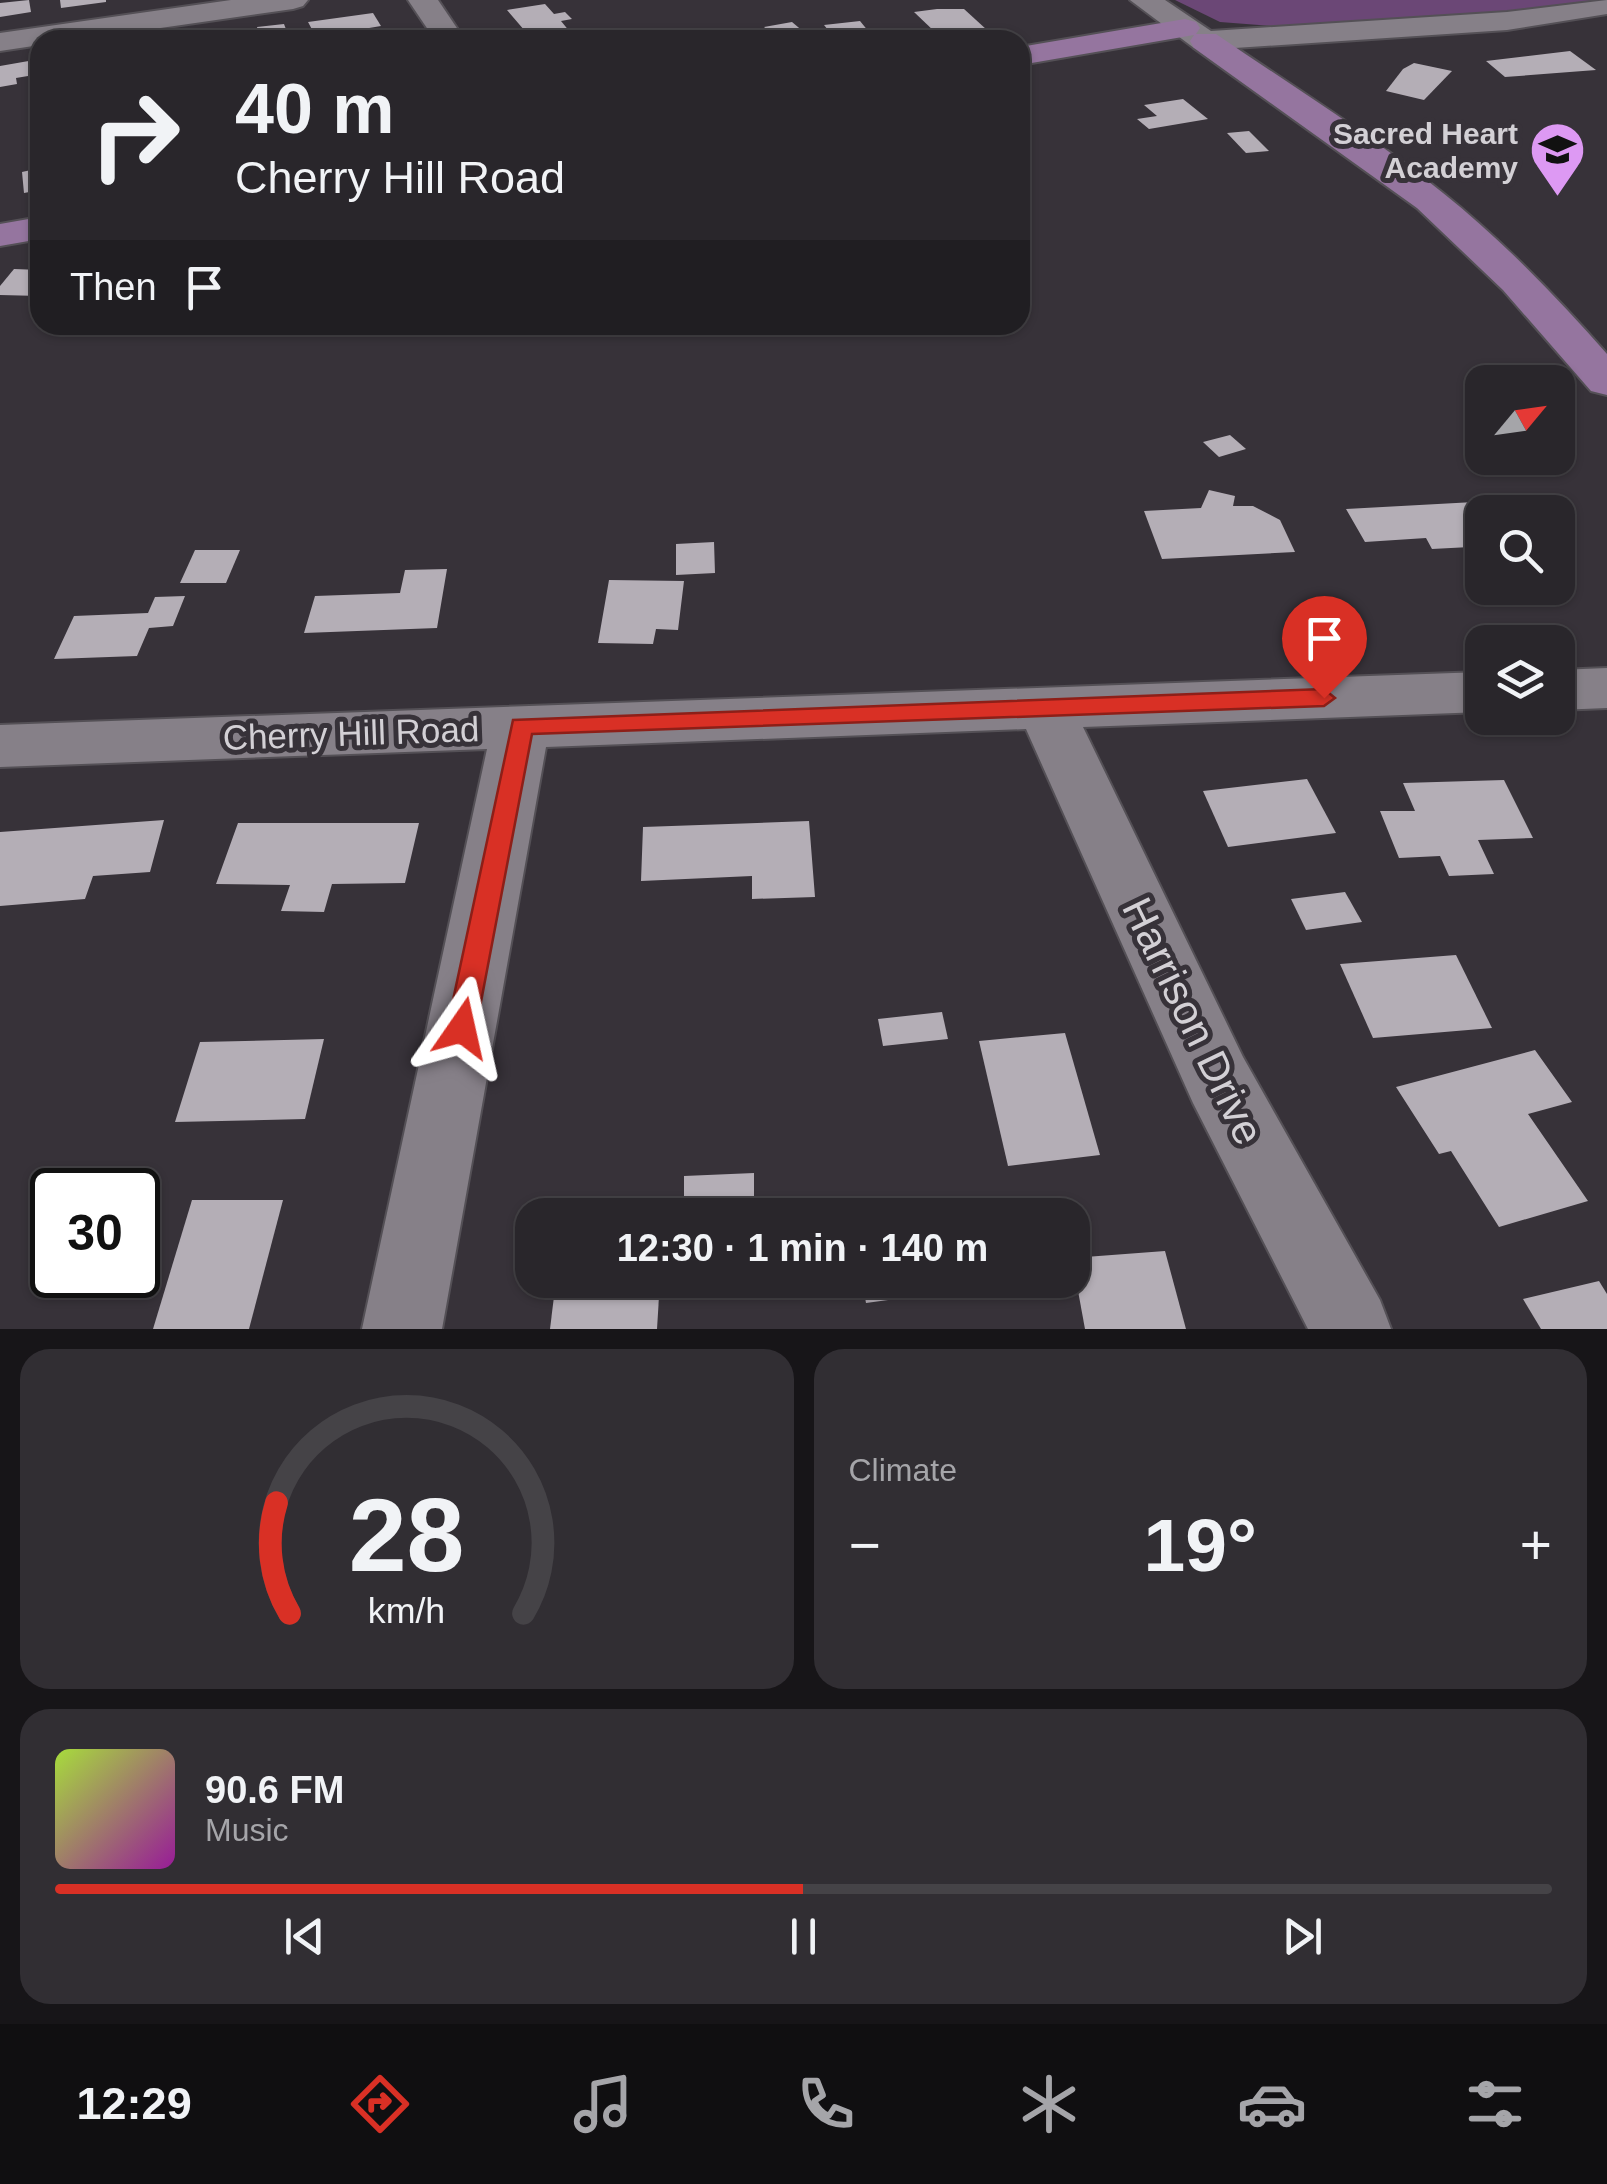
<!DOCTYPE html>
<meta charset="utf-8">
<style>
body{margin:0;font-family:Arial,sans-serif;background:#312e33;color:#f1f3f6;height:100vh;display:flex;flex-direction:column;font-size:38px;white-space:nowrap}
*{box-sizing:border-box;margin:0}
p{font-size:32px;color:#a5a5a9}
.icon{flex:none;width:55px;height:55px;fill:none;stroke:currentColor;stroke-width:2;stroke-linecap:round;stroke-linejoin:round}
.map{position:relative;height:1329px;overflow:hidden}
.panel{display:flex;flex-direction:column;gap:20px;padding:20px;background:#171518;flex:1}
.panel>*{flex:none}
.banner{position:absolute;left:30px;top:30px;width:1000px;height:305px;border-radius:30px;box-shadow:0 2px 8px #0004,0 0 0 2px #454347;background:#29262b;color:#f1f3f6;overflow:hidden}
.needle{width:65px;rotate:61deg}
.controls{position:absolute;left:1465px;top:365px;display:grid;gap:20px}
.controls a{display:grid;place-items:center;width:110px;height:110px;border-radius:20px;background:#29262b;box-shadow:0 2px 8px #0004,0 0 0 2px #454347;font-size:50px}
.speed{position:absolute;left:30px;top:1168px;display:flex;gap:20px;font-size:50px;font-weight:700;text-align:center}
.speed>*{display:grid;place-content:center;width:130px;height:130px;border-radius:50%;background:#29262b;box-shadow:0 2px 8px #0004,0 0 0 2px #454347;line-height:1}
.speed .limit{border:5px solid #111;border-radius:15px;background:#fff;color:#111}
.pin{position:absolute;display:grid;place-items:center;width:85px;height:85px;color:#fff;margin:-102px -42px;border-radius:50% 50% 50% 0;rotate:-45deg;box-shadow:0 0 10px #0007}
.pin .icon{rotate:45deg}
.me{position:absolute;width:110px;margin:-55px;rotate:11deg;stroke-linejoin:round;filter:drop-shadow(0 0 8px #0008)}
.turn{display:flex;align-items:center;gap:35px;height:210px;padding:0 40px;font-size:45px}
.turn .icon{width:130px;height:130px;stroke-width:2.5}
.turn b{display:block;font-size:70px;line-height:85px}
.then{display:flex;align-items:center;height:95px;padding:0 40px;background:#0003;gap:20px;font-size:38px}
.big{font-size:75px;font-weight:700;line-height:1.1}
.panel .card{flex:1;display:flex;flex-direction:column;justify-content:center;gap:15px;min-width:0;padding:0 35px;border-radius:30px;background:#312e33}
.panel .dial{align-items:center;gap:0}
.dial svg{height:260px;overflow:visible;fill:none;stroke:#454347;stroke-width:7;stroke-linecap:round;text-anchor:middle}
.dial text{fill:#f1f3f6;stroke:none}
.song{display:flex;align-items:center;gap:30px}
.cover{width:120px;height:120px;border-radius:15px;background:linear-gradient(135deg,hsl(80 70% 55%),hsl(300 70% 35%))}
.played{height:10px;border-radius:5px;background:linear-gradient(90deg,#d93025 50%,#454347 50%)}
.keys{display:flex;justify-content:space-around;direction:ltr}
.heat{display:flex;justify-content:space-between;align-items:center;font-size:55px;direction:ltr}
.panel .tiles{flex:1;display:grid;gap:20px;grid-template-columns:1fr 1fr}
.card:last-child{grid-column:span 2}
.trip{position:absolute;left:515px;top:1198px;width:575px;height:100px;border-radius:30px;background:#29262b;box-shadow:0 2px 8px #0004,0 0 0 2px #454347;font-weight:700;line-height:100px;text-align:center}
.dock{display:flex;height:160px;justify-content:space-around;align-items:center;background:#100f11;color:#a5a5a9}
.dock .icon{width:70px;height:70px}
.dock .active{color:#d93025}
.dock b{font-size:45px;color:#f1f3f6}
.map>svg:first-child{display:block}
</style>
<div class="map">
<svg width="1607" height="1329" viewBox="0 0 1607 1329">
<rect width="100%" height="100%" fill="#373239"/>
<path fill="#6b4776" d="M 1175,0 L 1601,0 L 1499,16 L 1273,26 L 1220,22 Z"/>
<g fill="#b4aeb6">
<path d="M 29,0 L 31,12 L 0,17 L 0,3 Z"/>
<path d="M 60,0 L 106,0 L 106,2 L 61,8 Z"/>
<path d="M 545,4 L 554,14 L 565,12 L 572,19 L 561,21 L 570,32 L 531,38 L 507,10 Z"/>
<path d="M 937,9 L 964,9 L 987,30 L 936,33 L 914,12 Z"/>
<path d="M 373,13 L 381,26 L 316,37 L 308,22 Z"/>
<path d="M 860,21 L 869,32 L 891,30 L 900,40 L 836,40 L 824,25 Z"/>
<path d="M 792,22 L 805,33 L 777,38 L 764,27 Z"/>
<path d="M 284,24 L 290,40 L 212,40 L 258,31 L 257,27 Z"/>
<path d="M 1570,51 L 1596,70 L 1505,77 L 1486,61 Z"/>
<path d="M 40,59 L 40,74 L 16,78 L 17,84 L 0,87 L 0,66 Z"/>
<path d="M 1414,63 L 1452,71 L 1424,100 L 1386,91 L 1403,69 Z"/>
<path d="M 1183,99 L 1208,119 L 1149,129 L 1137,119 L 1157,116 L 1144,105 Z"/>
<path d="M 1249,131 L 1269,151 L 1246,153 L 1227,133 Z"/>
<path d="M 40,168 L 40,190 L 24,193 L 22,172 Z"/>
<path d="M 14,269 L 40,270 L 40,296 L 0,295 L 0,286 Z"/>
<path d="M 1230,435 L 1246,449 L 1219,457 L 1203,442 Z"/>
<path d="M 1209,490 L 1235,496 L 1233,506 L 1253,506 L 1280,520 L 1295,552 L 1162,559 L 1144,511 L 1201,508 Z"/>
<path d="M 1511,500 L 1520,512 L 1482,512 L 1482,552 L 1473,552 L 1470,547 L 1432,549 L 1426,538 L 1365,542 L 1346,509 Z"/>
<path d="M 714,542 L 715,573 L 676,575 L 676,544 Z"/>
<path d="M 195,550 L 240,550 L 226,583 L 180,583 Z"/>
<path d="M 447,569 L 437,628 L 304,633 L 315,596 L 400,593 L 405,570 Z"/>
<path d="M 609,580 L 684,581 L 678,630 L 656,629 L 653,644 L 598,643 Z"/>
<path d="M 185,596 L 173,626 L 149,628 L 137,656 L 54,659 L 74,616 L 148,613 L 155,597 Z"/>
<path d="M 1307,779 L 1336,833 L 1228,847 L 1203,791 Z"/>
<path d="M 1504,780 L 1533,838 L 1478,840 L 1494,874 L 1449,876 L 1440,856 L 1399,858 L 1380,811 L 1415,811 L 1403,783 Z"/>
<path d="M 164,820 L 150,872 L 93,876 L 85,899 L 0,906 L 0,832 Z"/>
<path d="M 809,821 L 815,897 L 752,899 L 752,876 L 641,881 L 643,827 Z"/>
<path d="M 238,823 L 419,823 L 405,883 L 332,884 L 324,912 L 281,911 L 290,885 L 216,884 Z"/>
<path d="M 1345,892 L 1362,922 L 1306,930 L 1291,899 Z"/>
<path d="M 1456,955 L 1492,1028 L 1373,1038 L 1340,964 Z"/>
<path d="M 942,1012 L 948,1039 L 883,1046 L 878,1019 Z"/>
<path d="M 1065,1033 L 1100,1155 L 1008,1166 L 979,1041 Z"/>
<path d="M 324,1039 L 305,1119 L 175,1122 L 200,1042 Z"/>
<path d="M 1535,1050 L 1572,1102 L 1528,1114 L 1588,1201 L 1499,1227 L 1451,1151 L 1439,1154 L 1396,1087 Z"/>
<path d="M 754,1173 L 754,1215 L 684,1215 L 684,1176 Z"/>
<path d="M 192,1200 L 283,1200 L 249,1329 L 153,1329 Z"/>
<path d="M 1165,1251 L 1186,1329 L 1085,1329 L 1072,1258 Z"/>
<path d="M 556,1280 L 660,1280 L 657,1329 L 550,1329 Z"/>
<path d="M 862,1280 L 944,1280 L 947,1292 L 866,1303 Z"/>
<path d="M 1599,1281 L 1607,1294 L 1607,1329 L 1541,1329 L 1523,1299 Z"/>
</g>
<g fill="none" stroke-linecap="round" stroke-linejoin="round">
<defs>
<g id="minor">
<path d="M 231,0 L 308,0 L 303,6 L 293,9 L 77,40 L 40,40 L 40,45 L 0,51 L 0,33 Z"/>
<path d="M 408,0 L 438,0 L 465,40 L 435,40 Z"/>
<path d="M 1130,0 L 1165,0 L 1211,31 L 1507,12 L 1607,0 L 1607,14 L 1507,30 L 1205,50 L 1194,48 Z"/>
<path d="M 1607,668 L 1607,708 L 1558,710 L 1558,670 Z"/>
<path d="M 1482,672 L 1482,712 L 1083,727 L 1243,1057 L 1380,1300 L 1391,1329 L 1308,1329 L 1193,1103 L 1026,729 L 546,747 L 442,1329 L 362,1329 L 487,749 L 0,767 L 0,725 Z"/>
</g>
<g id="major">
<path d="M 1185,19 L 1196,22 L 1200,28 L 1196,34 L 1216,34 C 1292,86 1371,135 1443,193 C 1503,241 1557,297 1607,354 L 1607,395 L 1591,391 L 1503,290 L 1417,208 L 1194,48 L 1190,41 L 1194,35 L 1020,65 L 1020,47 Z"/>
<path d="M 40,217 L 40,239 L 0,246 L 0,224 Z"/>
</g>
</defs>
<use href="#minor" stroke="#545056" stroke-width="4"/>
<use href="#major" stroke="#545056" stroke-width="4"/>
<use href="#minor" fill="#868088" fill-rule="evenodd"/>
<use href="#major" fill="#95759f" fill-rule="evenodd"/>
</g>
<path fill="#d93025" stroke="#8d1f18" stroke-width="2.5" d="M 1324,689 L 1335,698 L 1324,706 L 532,734 L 476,1028 L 472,1036 L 462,1040 L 451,1036 L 447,1028 L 513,720 Z"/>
<defs>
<symbol id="school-pin" viewBox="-11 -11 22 30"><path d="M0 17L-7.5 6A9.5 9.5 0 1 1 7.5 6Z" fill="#dd99f3" stroke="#373239"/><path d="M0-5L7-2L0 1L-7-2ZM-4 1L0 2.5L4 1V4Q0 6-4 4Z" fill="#111"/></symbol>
</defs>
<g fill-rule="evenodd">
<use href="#school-pin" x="1526" y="118" width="63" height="86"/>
</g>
<g text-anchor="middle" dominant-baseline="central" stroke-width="10" stroke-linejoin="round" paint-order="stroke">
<g font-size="30" font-weight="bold" fill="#d3d0d5" stroke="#373239" text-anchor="end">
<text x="1518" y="133">Sacred Heart<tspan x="1518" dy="34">Academy</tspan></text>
</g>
<g font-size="35" fill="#d3d0d5" stroke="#373239">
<text transform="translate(351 733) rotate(-2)">Cherry Hill Road</text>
</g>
<g font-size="42" fill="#d3d0d5" stroke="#373239">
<text transform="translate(1193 1021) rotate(64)">Harrison Drive</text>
</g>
</g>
</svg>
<div class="controls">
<a><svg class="needle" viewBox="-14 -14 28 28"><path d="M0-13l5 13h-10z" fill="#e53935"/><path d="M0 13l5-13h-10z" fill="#a5a5a9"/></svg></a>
<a><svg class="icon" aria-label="search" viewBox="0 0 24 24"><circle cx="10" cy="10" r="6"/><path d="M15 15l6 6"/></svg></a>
<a><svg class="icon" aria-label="layers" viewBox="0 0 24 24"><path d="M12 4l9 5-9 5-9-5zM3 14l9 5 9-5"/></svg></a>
</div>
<div class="speed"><div class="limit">30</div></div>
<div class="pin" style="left:1324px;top:698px;background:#d93025"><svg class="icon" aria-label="arrive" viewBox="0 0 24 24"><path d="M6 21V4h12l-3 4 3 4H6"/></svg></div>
<svg class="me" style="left:462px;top:1028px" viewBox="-20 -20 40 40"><path d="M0-17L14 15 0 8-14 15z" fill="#d93025" stroke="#fff" stroke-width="4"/></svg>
<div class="trip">12:30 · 1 min · 140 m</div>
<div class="banner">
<div class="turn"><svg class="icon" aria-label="right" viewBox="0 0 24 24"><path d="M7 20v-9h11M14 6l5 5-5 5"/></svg><div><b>40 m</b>Cherry Hill Road</div></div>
<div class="then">Then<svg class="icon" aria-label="arrive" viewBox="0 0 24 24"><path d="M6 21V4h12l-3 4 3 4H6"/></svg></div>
</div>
</div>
<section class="panel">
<div class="tiles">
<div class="card dial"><svg viewBox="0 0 100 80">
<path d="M14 69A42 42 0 1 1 86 69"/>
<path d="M14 69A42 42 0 0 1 10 35" stroke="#d93025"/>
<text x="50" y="56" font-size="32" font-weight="700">28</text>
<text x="50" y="72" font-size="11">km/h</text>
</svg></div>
<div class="card"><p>Climate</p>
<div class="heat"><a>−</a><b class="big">19°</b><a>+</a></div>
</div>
<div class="card">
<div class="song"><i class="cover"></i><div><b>90.6 FM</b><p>Music</p></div></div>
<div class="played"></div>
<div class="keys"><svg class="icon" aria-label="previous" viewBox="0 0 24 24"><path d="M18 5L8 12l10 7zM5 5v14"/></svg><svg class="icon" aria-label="pause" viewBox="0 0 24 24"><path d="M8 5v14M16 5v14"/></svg><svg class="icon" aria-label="next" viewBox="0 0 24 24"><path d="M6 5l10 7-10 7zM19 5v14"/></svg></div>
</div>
</div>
</section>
<nav class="dock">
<b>12:29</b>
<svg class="icon active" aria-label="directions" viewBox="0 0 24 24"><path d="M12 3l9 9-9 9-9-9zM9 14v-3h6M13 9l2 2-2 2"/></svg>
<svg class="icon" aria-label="music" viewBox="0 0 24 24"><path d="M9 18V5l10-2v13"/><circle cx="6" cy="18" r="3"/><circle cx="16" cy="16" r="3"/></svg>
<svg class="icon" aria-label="phone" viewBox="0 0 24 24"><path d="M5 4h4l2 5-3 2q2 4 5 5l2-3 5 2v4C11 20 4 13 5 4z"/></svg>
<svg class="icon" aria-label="climate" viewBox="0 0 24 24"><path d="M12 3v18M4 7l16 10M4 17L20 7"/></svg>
<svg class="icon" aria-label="car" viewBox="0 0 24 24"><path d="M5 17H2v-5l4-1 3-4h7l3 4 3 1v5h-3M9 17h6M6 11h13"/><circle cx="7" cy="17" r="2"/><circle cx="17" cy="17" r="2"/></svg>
<svg class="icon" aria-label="filters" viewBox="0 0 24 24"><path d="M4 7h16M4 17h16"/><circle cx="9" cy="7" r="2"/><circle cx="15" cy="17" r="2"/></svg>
</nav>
